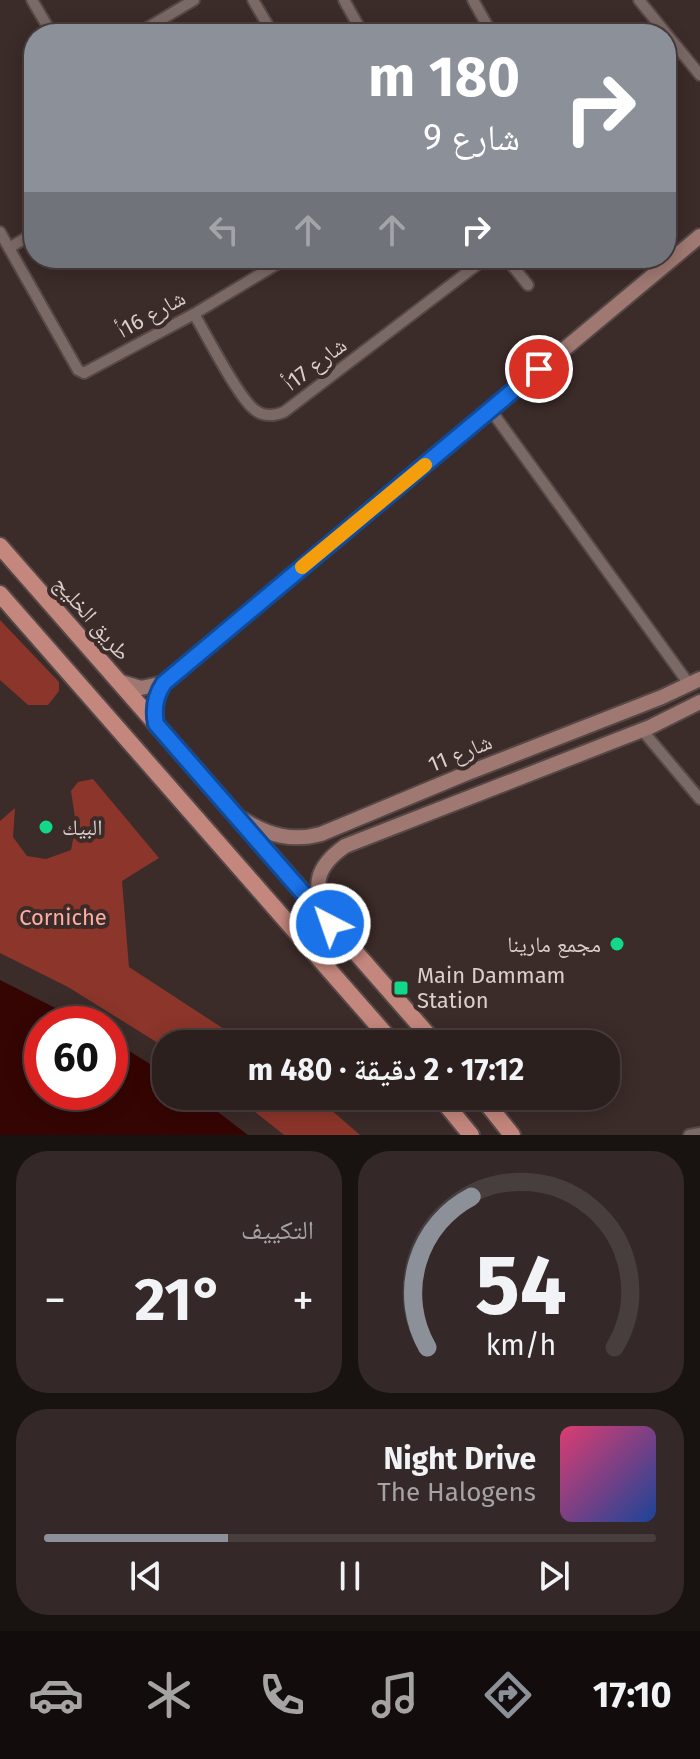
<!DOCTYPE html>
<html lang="ar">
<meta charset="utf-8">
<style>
body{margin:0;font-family:"Fira Sans","Noto Naskh Arabic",sans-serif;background:#342828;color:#f1f3f6;direction:rtl;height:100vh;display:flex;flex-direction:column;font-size:30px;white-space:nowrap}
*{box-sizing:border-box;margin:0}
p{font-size:26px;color:#a6a3a4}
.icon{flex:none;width:44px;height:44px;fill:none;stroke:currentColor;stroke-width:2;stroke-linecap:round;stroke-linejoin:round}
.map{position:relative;height:1135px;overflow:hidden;direction:ltr}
.side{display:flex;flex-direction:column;gap:16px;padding:16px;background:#181211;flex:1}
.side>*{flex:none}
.hud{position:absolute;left:24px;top:24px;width:652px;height:244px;border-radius:32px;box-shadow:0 4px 20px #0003,0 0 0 2px #483e3d;direction:rtl;background:#8c9099;color:#fff;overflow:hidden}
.speed{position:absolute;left:24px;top:1006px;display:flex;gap:16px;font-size:40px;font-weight:700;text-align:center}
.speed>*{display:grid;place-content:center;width:104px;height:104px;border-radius:50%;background:#2c201f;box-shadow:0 4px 20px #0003,0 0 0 2px #483e3d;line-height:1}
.speed .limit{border:12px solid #d22;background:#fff;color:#111}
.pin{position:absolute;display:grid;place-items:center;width:68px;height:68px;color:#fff;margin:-34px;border:4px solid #fff;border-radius:50%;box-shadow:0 2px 8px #0007}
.me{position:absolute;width:88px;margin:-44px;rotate:319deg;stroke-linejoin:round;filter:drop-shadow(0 0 6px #0008)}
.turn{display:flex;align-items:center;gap:28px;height:168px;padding:0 24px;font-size:36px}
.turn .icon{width:104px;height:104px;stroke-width:2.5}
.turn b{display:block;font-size:56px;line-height:68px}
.lanes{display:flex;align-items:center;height:76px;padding:0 24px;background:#0003;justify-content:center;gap:40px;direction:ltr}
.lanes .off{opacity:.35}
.big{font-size:60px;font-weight:700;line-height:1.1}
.side .widget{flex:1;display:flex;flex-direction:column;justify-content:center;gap:12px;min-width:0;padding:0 28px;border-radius:32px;background:#342828}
.side .dial{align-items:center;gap:0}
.dial svg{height:208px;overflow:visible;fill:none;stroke:#483e3d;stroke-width:7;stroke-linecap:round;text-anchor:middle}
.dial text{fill:#f1f3f6;stroke:none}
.song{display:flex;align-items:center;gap:24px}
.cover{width:96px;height:96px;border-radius:12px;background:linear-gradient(135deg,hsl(340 70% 55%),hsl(220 70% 35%))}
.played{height:8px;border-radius:4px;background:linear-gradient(90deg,#8c9099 30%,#483e3d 30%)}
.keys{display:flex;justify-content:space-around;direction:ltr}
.heat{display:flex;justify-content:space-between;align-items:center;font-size:44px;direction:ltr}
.side .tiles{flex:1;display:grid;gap:16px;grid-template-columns:1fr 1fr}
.widget:last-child{grid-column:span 2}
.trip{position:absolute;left:152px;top:1030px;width:468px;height:80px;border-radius:32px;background:#2c201f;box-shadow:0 4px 20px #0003,0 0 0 2px #483e3d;font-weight:700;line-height:80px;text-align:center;direction:rtl}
.tab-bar{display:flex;height:128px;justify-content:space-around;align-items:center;background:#120d0c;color:#a6a3a4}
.tab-bar .icon{width:56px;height:56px}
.tab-bar .active{color:#8c9099}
.tab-bar b{font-size:36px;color:#f1f3f6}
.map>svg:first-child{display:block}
</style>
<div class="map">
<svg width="700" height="1135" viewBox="0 0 700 1135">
<rect width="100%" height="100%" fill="#3b2b29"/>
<g fill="#8c352a">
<path d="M 0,620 L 59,682 L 59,691 L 48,705 L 28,705 L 0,680 Z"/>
<path d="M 93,779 L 159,858 L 122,881 L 129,967 L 247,1044 L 166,1044 L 166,1048 L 68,987 L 0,953 L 0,821 L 15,808 L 13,837 L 27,856 L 46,859 L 71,850 L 76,824 L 71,791 L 78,782 Z"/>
<path d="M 235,1096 L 315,1096 L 360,1135 L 284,1135 Z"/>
</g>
<path fill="#350503" d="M 0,980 L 87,1024 L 42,1024 L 42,1092 L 110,1092 L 110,1039 L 166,1074 L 166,1096 L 197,1096 L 248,1135 L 0,1135 Z"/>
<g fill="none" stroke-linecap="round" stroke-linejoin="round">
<defs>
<g id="street">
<path d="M 32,0 L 52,34"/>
<path d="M 253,0 L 273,34"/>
<path d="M 344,0 L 363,34"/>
<path d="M 473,0 L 492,34"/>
<path d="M 639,0 L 700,75"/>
<path d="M 137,34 L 194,0"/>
<path d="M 0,232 L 78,370 L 84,373 L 194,314 L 287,258"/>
<path d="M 9,248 L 34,233"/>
<path d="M 506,258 L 528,285"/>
<path d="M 651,258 L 660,269"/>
<path d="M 194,314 C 206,334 239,399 255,410 C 264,417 274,416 284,412 L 486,258"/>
<path d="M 490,409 L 689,684"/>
<path d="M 642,730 L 700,799"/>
<path d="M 689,1135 L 700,1133"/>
</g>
<g id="secondary">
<path d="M 118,681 L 141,688 L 164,683"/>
<path d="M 156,724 L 155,703 L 164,683 L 700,236"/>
<path d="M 244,820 C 268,835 292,842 321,834 L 465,774 L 662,697 L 700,679"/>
<path d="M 327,916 C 311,884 317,866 345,846 L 650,727 L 700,702"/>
</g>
<g id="primary">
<path d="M 0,546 L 436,1044"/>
<path d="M 0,594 L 394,1044"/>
<path d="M 439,1096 L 471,1135"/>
<path d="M 481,1096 L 512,1135"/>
</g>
</defs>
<use href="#street" stroke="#554846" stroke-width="14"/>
<use href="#secondary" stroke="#554846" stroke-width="18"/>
<use href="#primary" stroke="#554846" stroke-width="20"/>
<use href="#street" stroke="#7b6966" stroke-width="10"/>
<use href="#secondary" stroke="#9f7872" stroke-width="14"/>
<use href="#primary" stroke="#c4877d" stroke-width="16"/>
</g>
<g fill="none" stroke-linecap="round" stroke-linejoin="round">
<defs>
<path id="route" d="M 330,924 L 156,724 C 153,709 155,696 164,683 L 539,369"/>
</defs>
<use href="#route" stroke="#114b97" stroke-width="20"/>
<use href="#route" stroke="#1a73e8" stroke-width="14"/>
<path stroke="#f59e0b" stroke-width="14" d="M 302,567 L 425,465"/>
</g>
<g fill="#12d98a" stroke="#3b2b29" stroke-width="3">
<circle cx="46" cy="827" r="8"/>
<circle cx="617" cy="944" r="8"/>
<rect x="393" y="980" width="16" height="16" rx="4"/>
</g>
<g text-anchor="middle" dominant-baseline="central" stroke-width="8" stroke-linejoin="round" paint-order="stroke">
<g font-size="22" fill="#d9cfcd" stroke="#3b2b29">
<text transform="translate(151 314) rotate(-29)">شارع 16أ</text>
<text transform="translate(315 364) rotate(-37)">شارع 17أ</text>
<text transform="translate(92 618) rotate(49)">طريق الخليج</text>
<text transform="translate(460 753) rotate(-22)">شارع 11</text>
</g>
<g font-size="22" fill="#d9cfcd" stroke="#3b2b29" text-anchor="start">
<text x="62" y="827">البيك</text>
<text x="601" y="944" text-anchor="end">مجمع مارينا</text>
<text x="417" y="975">Main Dammam<tspan x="417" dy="25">Station</tspan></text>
</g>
<g font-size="22" fill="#fdaea1" stroke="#3b2b29">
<text x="63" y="917">Corniche</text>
</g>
</g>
</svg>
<div class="speed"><div class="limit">60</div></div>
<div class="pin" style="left:539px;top:369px;background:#d93025"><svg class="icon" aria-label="arrive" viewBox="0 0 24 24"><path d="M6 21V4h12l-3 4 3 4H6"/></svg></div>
<svg class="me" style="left:330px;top:924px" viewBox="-20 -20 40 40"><circle r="17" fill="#1a73e8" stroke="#fff" stroke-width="3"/><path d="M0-11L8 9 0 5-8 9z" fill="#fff"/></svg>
<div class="trip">17:12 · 2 دقيقة · 480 m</div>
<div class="hud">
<div class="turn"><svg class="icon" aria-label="right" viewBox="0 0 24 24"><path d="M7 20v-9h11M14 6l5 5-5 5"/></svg><div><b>180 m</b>شارع 9</div></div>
<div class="lanes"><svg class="icon off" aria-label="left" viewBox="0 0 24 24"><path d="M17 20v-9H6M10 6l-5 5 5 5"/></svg><svg class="icon off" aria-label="ahead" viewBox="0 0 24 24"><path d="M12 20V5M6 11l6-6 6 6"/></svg><svg class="icon off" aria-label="ahead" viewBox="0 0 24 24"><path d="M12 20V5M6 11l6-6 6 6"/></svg><svg class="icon" aria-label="right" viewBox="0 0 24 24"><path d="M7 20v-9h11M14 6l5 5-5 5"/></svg></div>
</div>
</div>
<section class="side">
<div class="tiles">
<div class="widget dial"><svg viewBox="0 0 100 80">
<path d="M14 69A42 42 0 1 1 86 69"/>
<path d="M14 69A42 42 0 0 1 31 11" stroke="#8c9099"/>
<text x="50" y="56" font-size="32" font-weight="700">54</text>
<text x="50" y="72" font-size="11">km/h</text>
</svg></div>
<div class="widget"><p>التكييف</p>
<div class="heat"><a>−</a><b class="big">21°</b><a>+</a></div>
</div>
<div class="widget">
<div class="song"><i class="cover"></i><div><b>Night Drive</b><p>The Halogens</p></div></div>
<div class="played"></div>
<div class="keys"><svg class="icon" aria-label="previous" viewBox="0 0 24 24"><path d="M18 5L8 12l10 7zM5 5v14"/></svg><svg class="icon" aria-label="pause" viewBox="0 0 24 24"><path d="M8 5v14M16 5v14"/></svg><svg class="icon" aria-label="next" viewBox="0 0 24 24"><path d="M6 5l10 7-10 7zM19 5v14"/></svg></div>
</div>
</div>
</section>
<nav class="tab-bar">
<b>17:10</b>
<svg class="icon active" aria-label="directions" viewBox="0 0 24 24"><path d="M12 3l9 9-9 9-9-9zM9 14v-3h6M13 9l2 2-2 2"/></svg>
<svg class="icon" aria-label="music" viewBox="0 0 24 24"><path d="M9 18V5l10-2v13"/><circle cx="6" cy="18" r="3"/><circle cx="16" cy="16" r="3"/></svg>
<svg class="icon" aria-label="phone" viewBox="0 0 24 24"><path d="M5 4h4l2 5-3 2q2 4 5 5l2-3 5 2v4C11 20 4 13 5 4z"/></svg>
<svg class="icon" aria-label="climate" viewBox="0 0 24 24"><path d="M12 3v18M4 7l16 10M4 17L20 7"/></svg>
<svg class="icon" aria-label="car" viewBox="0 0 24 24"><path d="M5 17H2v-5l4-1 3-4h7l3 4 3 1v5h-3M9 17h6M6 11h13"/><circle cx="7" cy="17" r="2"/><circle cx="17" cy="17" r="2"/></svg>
</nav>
